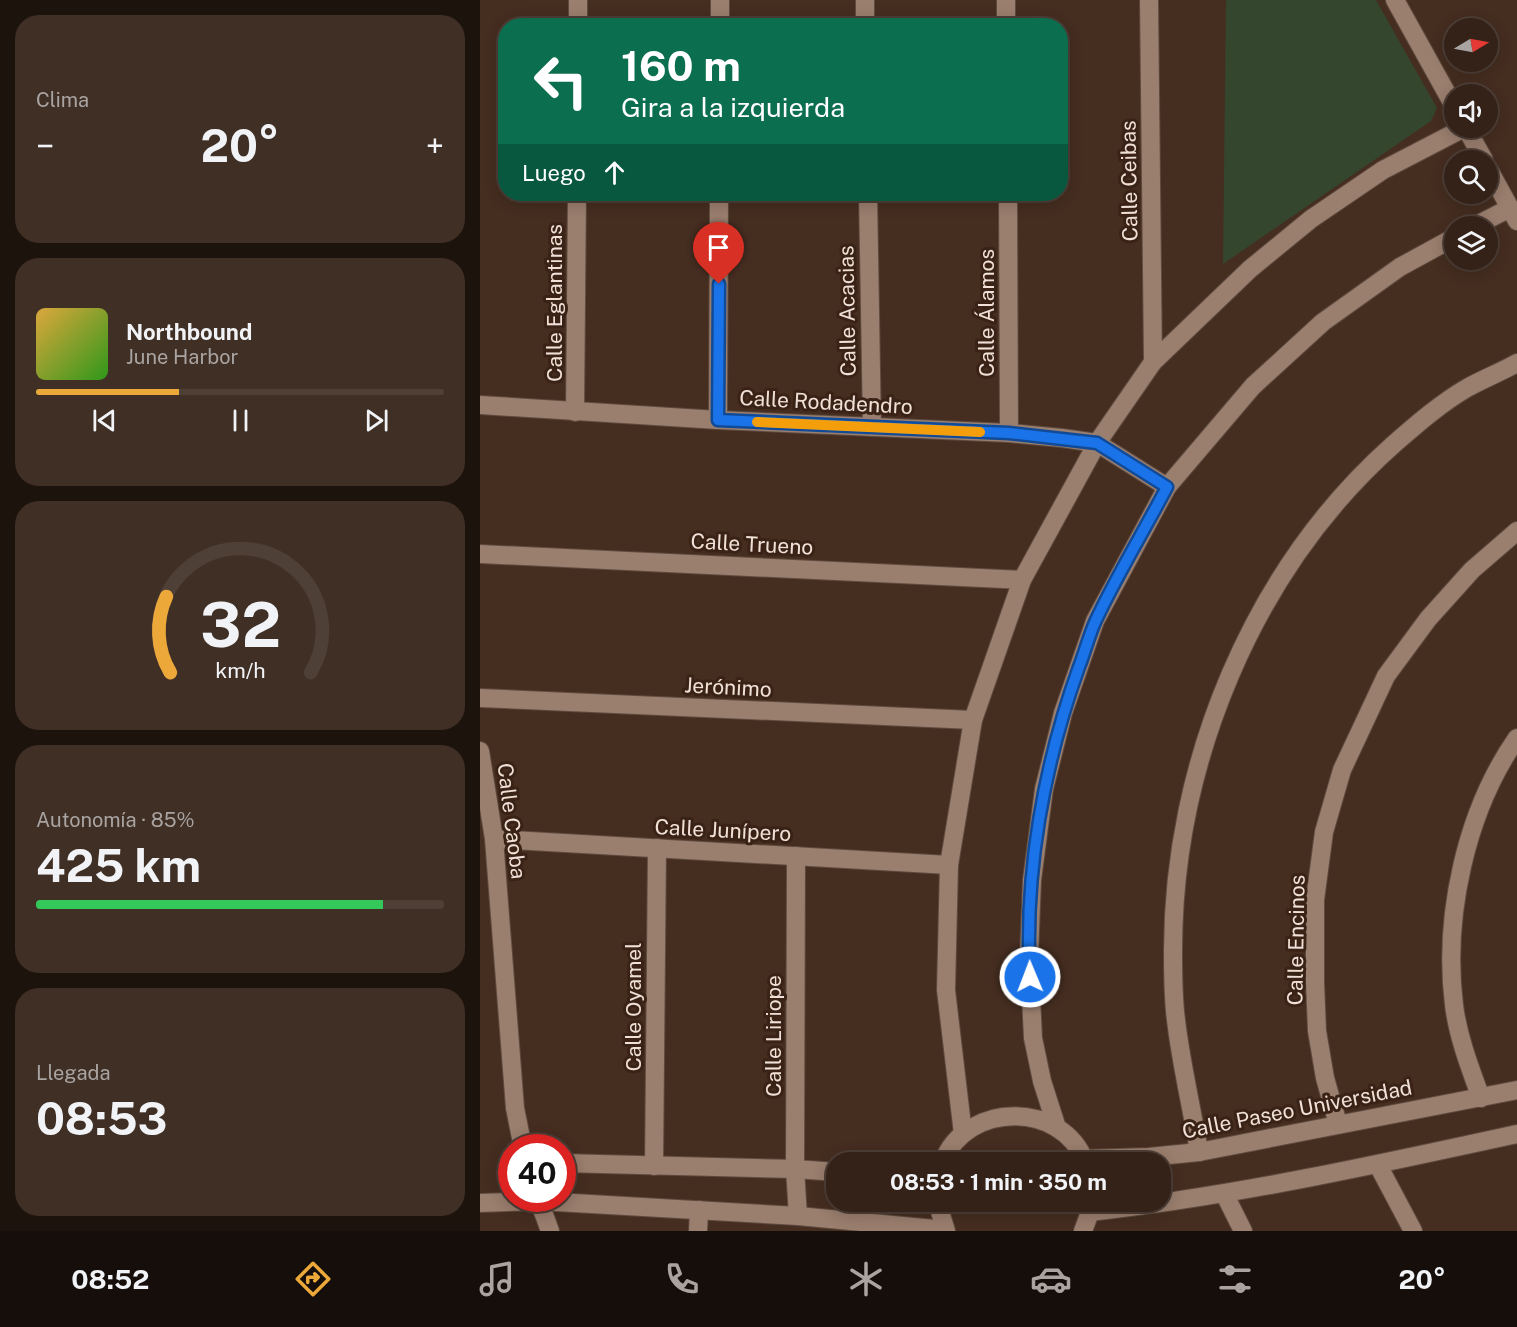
<!DOCTYPE html>
<html lang="es">
<meta charset="utf-8">
<style>
body{margin:0;font-family:"Public Sans",sans-serif;background:#3f2f25;color:#f1f3f6;height:100vh;display:flex;flex-direction:column;font-size:22px;white-space:nowrap}
*{box-sizing:border-box;margin:0}
p{font-size:20px;color:#a9a4a2}
.icon{flex:none;width:33px;height:33px;fill:none;stroke:currentColor;stroke-width:2;stroke-linecap:round;stroke-linejoin:round}
.map{position:relative;flex:1;overflow:hidden}
.panel{display:flex;flex-direction:column;gap:15px;padding:15px;background:#1d130d;width:480px}
.panel>*{flex:none}
.banner{position:absolute;left:18px;top:18px;width:570px;height:183px;border-radius:24px;box-shadow:0 3px 15px #0003,0 0 0 2px #4e3f37;background:#0b6e4f;color:#fff;overflow:hidden}
.needle{width:39px;rotate:80deg}
.fabs{position:absolute;left:964px;top:18px;display:grid;gap:12px}
.fabs a{display:grid;place-items:center;width:54px;height:54px;border-radius:50%;background:#342218;box-shadow:0 3px 15px #0003,0 0 0 2px #4e3f37;font-size:30px}
.speed{position:absolute;left:18px;top:1134px;display:flex;gap:12px;font-size:30px;font-weight:700;text-align:center}
.speed>*{display:grid;place-content:center;width:78px;height:78px;border-radius:50%;background:#342218;box-shadow:0 3px 15px #0003,0 0 0 2px #4e3f37;line-height:1}
.speed .limit{border:9px solid #d22;background:#fff;color:#111}
.pin{position:absolute;display:grid;place-items:center;width:51px;height:51px;color:#fff;margin:-62px -26px;border-radius:50% 50% 50% 0;rotate:-45deg;box-shadow:0 0 6px #0007}
.pin .icon{rotate:45deg}
.me{position:absolute;width:66px;margin:-33px;rotate:359deg;stroke-linejoin:round;filter:drop-shadow(0 0 4px #0008)}
.turn{display:flex;align-items:center;gap:21px;height:126px;padding:0 24px;font-size:27px}
.turn .icon{width:78px;height:78px;stroke-width:2.5}
.turn b{display:block;font-size:42px;line-height:51px}
.then{display:flex;align-items:center;height:57px;padding:0 24px;background:#0003;gap:12px;font-size:22px}
.big{font-size:45px;font-weight:700;line-height:1.1}
.panel .tile{flex:1;display:flex;flex-direction:column;justify-content:center;gap:9px;min-width:0;padding:0 21px;border-radius:24px;background:#3f2f25}
.panel .dial{align-items:center;gap:0}
.dial svg{height:156px;overflow:visible;fill:none;stroke:#4e3f37;stroke-width:7;stroke-linecap:round;text-anchor:middle}
.dial text{fill:#f1f3f6;stroke:none}
.song{display:flex;align-items:center;gap:18px}
.cover{width:72px;height:72px;border-radius:9px;background:linear-gradient(135deg,hsl(40 70% 55%),hsl(110 70% 35%))}
.played{height:6px;border-radius:3px;background:linear-gradient(90deg,#eca93a 35%,#4e3f37 35%)}
.keys{display:flex;justify-content:space-around;direction:ltr}
.heat{display:flex;justify-content:space-between;align-items:center;font-size:33px;direction:ltr}
.charge{height:9px;border-radius:4px;background:linear-gradient(90deg,#34c759 85%,#4e3f37 0)}
.trip{position:absolute;left:346px;top:1152px;width:345px;height:60px;border-radius:24px;background:#342218;box-shadow:0 3px 15px #0003,0 0 0 2px #4e3f37;font-weight:700;line-height:60px;text-align:center}
.dock{display:flex;height:96px;justify-content:space-around;align-items:center;background:#150e0a;color:#a9a4a2}
.dock .icon{width:42px;height:42px}
.dock .selected{color:#eca93a}
.dock b{font-size:27px;color:#f1f3f6}
main{display:flex;flex:1;min-height:0}
.map>svg:first-child{display:block}
</style>
<main>
<section class="panel">
<div class="tile"><p>Clima</p>
<div class="heat"><a>−</a><b class="big">20°</b><a>+</a></div>
</div>
<div class="tile">
<div class="song"><i class="cover"></i><div><b>Northbound</b><p>June Harbor</p></div></div>
<div class="played"></div>
<div class="keys"><svg class="icon" aria-label="previous" viewBox="0 0 24 24"><path d="M18 5L8 12l10 7zM5 5v14"/></svg><svg class="icon" aria-label="pause" viewBox="0 0 24 24"><path d="M8 5v14M16 5v14"/></svg><svg class="icon" aria-label="next" viewBox="0 0 24 24"><path d="M6 5l10 7-10 7zM19 5v14"/></svg></div>
</div>
<div class="tile dial"><svg viewBox="0 0 100 80">
<path d="M14 69A42 42 0 1 1 86 69"/>
<path d="M14 69A42 42 0 0 1 12 30" stroke="#eca93a"/>
<text x="50" y="56" font-size="32" font-weight="700">32</text>
<text x="50" y="72" font-size="11">km/h</text>
</svg></div>
<div class="tile"><p>Autonomía · 85%</p><b class="big">425 km</b><div class="charge"></div></div>
<div class="tile"><p>Llegada</p><b class="big">08:53</b></div>
</section>
<div class="map">
<svg width="1037" height="1231" viewBox="0 0 1037 1231">
<rect width="100%" height="100%" fill="#452d20"/>
<path fill="#35462e" d="M 746,0 L 896,0 L 957,108 L 951,121 L 743,264 Z"/>
<g fill="none" stroke-linecap="round" stroke-linejoin="round">
<defs>
<g id="street">
<path d="M 385,0 L 385,26"/>
<path d="M 526,0 L 526,26"/>
<path d="M 669,0 L 673,362"/>
<path d="M 915,0 L 975,108"/>
<path d="M 98,26 L 98,0"/>
<path d="M 240,26 L 240,0"/>
<path d="M 388,194 L 392,427"/>
<path d="M 528,194 L 529,433"/>
<path d="M 0,405 L 238,420 L 529,433 L 582,438 L 617,443 L 687,487"/>
<path d="M 95,412 L 97,194"/>
<path d="M 238,420 L 239,194"/>
<path d="M 0,554 L 542,580"/>
<path d="M 0,698 L 493,720"/>
<path d="M 0,751 L 14,839 L 35,1108 L 43,1148"/>
<path d="M 14,839 L 469,865"/>
<path d="M 316,856 L 315,1169 L 318,1216"/>
<path d="M 1001,1098 C 990,1068 978,1037 974,1005 C 963,916 986,811 1037,738"/>
<path d="M 858,1124 L 845,1078 L 837,1031 L 835,982 L 835,900 L 844,832 L 862,770 L 906,676 L 948,619 L 992,570 L 1037,531"/>
<path d="M 719,1152 C 712,1108 701,1064 696,1020 C 693,998 693,973 693,951 C 693,763 773,569 914,444 C 937,424 961,403 987,388 C 1003,379 1021,372 1037,363"/>
<path d="M 82,1163 L 315,1169 L 357,1172"/>
<path d="M 898,1165 L 933,1231"/>
<path d="M 174,1166 L 177,848"/>
<path d="M 745,1195 L 763,1231"/>
<path d="M 58,1198 L 70,1231"/>
<path d="M 0,1203 L 59,1201 L 318,1216 L 465,1230"/>
<path d="M 218,1231 L 219,1210"/>
</g>
<g id="secondary">
<path d="M 986,128 L 1004,160"/>
<path d="M 1008,168 L 1037,221"/>
<path d="M 995,226 L 1030,208"/>
<path d="M 577,1128 L 562,1081 L 553,1038 L 549,956 L 552,880 L 564,789 L 583,713 L 615,621 L 687,487 L 773,386 L 843,322 L 920,267 L 975,237"/>
<path d="M 483,1134 L 466,990 L 469,865 L 493,720 L 542,580 L 617,443 L 673,362 L 770,269 L 831,219 L 903,170 L 984,128"/>
<path d="M 604,1159 L 669,1157 L 719,1152 L 1037,1090"/>
<path d="M 463,1162 C 486,1101 583,1101 605,1162"/>
<path d="M 457,1202 L 466,1231"/>
<path d="M 610,1212 C 754,1196 895,1165 1037,1134"/>
<path d="M 603,1231 L 610,1212 L 611,1202"/>
</g>
</defs>
<use href="#street" stroke="#5e4a3e" stroke-width="20"/>
<use href="#secondary" stroke="#5e4a3e" stroke-width="20"/>
<use href="#street" stroke="#9a7e6e" stroke-width="18"/>
<use href="#secondary" stroke="#9a7e6e" stroke-width="18"/>
</g>
<g fill="none" stroke-linecap="round" stroke-linejoin="round">
<defs>
<path id="route" d="M 239,284 L 238,420 L 529,433 L 617,443 L 687,487 C 664,531 637,575 616,620 C 609,635 605,652 599,667 C 564,764 544,874 550,977"/>
</defs>
<use href="#route" stroke="#114b97" stroke-width="15"/>
<use href="#route" stroke="#1a73e8" stroke-width="10"/>
<path stroke="#f59e0b" stroke-width="10" d="M 277,422 L 500,432"/>
</g>
<g text-anchor="middle" dominant-baseline="central" stroke-width="6" stroke-linejoin="round" paint-order="stroke">
<g font-size="21" fill="#f0e0d7" stroke="#3a2316">
<text transform="translate(649 181) rotate(-91)">Calle Ceibas</text>
<text transform="translate(74 303) rotate(-90)">Calle Eglantinas</text>
<text transform="translate(367 311) rotate(-91)">Calle Acacias</text>
<text transform="translate(506 313) rotate(-90)">Calle Álamos</text>
<text transform="translate(346 402) rotate(3)">Calle Rodadendro</text>
<text transform="translate(272 544) rotate(3)">Calle Trueno</text>
<text transform="translate(248 687) rotate(3)">Jerónimo</text>
<text transform="translate(32 821) rotate(83)">Calle Caoba</text>
<text transform="translate(243 830) rotate(3)">Calle Junípero</text>
<text transform="translate(816 940) rotate(-89)">Calle Encinos</text>
<text transform="translate(153 1007) rotate(-90)">Calle Oyamel</text>
<text transform="translate(293 1036) rotate(-90)">Calle Liriope</text>
<text transform="translate(817 1109) rotate(-11)">Calle Paseo Universidad</text>
</g>
</g>
</svg>
<div class="fabs">
<a><svg class="needle" viewBox="-14 -14 28 28"><path d="M0-13l5 13h-10z" fill="#e53935"/><path d="M0 13l5-13h-10z" fill="#a9a4a2"/></svg></a>
<a><svg class="icon" aria-label="sound" viewBox="0 0 24 24"><path d="M4 9h4l5-4v14l-5-4H4zM17 9q2 3 0 6"/></svg></a>
<a><svg class="icon" aria-label="search" viewBox="0 0 24 24"><circle cx="10" cy="10" r="6"/><path d="M15 15l6 6"/></svg></a>
<a><svg class="icon" aria-label="layers" viewBox="0 0 24 24"><path d="M12 4l9 5-9 5-9-5zM3 14l9 5 9-5"/></svg></a>
</div>
<div class="speed"><div class="limit">40</div></div>
<div class="pin" style="left:239px;top:284px;background:#d93025"><svg class="icon" aria-label="arrive" viewBox="0 0 24 24"><path d="M6 21V4h12l-3 4 3 4H6"/></svg></div>
<svg class="me" style="left:550px;top:977px" viewBox="-20 -20 40 40"><circle r="17" fill="#1a73e8" stroke="#fff" stroke-width="3"/><path d="M0-11L8 9 0 5-8 9z" fill="#fff"/></svg>
<div class="trip">08:53 · 1 min · 350 m</div>
<div class="banner">
<div class="turn"><svg class="icon" aria-label="left" viewBox="0 0 24 24"><path d="M17 20v-9H6M10 6l-5 5 5 5"/></svg><div><b>160 m</b>Gira a la izquierda</div></div>
<div class="then">Luego<svg class="icon" aria-label="ahead" viewBox="0 0 24 24"><path d="M12 20V5M6 11l6-6 6 6"/></svg></div>
</div>
</div>
</main>
<nav class="dock">
<b>08:52</b>
<svg class="icon selected" aria-label="directions" viewBox="0 0 24 24"><path d="M12 3l9 9-9 9-9-9zM9 14v-3h6M13 9l2 2-2 2"/></svg>
<svg class="icon" aria-label="music" viewBox="0 0 24 24"><path d="M9 18V5l10-2v13"/><circle cx="6" cy="18" r="3"/><circle cx="16" cy="16" r="3"/></svg>
<svg class="icon" aria-label="phone" viewBox="0 0 24 24"><path d="M5 4h4l2 5-3 2q2 4 5 5l2-3 5 2v4C11 20 4 13 5 4z"/></svg>
<svg class="icon" aria-label="climate" viewBox="0 0 24 24"><path d="M12 3v18M4 7l16 10M4 17L20 7"/></svg>
<svg class="icon" aria-label="car" viewBox="0 0 24 24"><path d="M5 17H2v-5l4-1 3-4h7l3 4 3 1v5h-3M9 17h6M6 11h13"/><circle cx="7" cy="17" r="2"/><circle cx="17" cy="17" r="2"/></svg>
<svg class="icon" aria-label="filters" viewBox="0 0 24 24"><path d="M4 7h16M4 17h16"/><circle cx="9" cy="7" r="2"/><circle cx="15" cy="17" r="2"/></svg>
<b>20°</b>
</nav>
